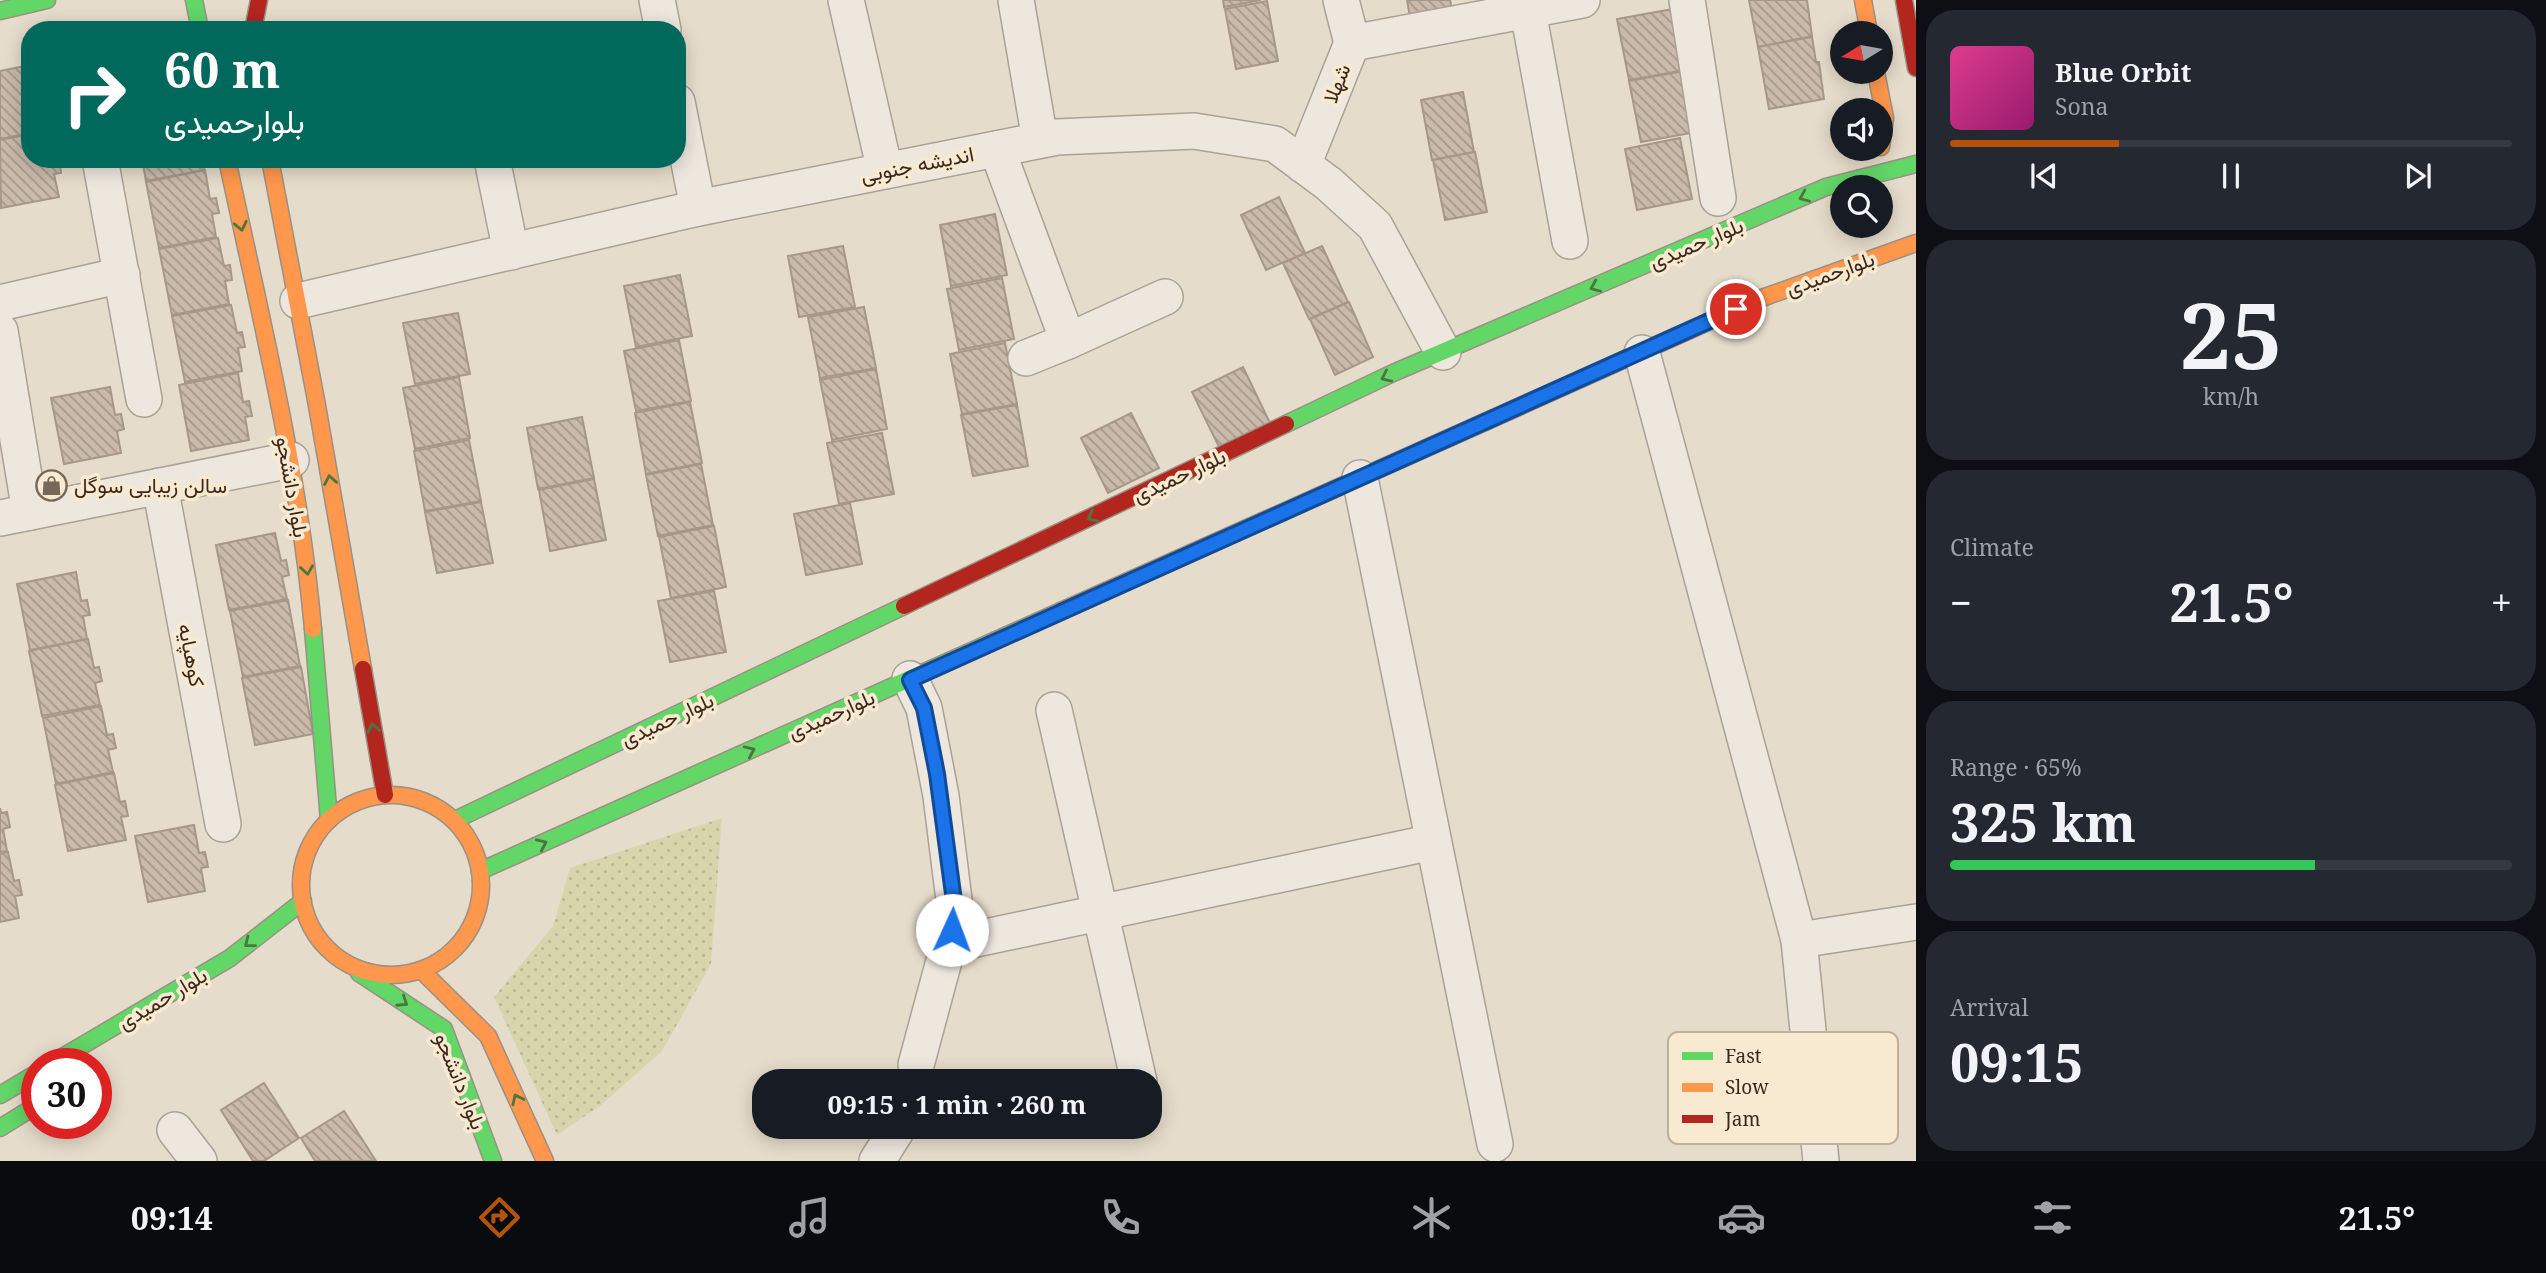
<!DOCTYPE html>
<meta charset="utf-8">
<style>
body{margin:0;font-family:"Noto Serif",Vazirmatn,serif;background:#242831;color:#f1f3f6;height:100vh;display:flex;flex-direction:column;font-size:26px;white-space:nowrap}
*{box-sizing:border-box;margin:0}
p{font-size:23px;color:#9ea1a6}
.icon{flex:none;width:38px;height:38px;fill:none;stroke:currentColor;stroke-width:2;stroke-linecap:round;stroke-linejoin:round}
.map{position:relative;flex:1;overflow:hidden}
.panel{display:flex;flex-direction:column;gap:10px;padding:10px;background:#0d0f14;width:630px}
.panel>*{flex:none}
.banner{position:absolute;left:21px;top:21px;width:665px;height:147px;border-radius:28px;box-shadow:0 4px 18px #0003;background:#00695c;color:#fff;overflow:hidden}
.needle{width:46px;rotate:259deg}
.tools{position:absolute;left:1830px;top:21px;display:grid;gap:14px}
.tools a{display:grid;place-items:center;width:63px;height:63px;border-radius:50%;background:#171b24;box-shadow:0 4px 18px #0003;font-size:35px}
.speed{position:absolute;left:21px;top:1048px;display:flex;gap:14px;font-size:35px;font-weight:700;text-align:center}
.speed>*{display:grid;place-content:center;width:91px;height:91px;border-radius:50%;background:#171b24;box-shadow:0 4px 18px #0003;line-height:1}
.speed .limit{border:10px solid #d22;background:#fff;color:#111}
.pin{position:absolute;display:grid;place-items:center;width:60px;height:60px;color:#fff;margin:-30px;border:4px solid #fff;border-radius:50%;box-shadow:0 2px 7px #0007}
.me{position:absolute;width:77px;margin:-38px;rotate:2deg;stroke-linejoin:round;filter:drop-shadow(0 0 5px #0008)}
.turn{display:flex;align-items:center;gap:24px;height:147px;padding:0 28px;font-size:32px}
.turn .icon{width:91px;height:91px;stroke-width:2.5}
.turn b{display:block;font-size:49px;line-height:60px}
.big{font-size:52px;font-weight:700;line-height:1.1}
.panel .tile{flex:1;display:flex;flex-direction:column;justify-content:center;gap:10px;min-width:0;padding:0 24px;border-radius:28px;background:#242831}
.panel .dial{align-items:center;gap:0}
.dial b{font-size:91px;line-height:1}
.song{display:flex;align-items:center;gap:21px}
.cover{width:84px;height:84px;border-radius:10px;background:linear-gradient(135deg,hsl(330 70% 55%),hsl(320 70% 35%))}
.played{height:7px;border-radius:4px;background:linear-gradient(90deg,#b45309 30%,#363941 30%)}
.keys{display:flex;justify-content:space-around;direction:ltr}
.heat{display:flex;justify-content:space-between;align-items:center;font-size:38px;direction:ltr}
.charge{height:10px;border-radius:5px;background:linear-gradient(90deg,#34c759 65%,#363941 0)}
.trip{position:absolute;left:752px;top:1069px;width:410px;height:70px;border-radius:28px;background:#171b24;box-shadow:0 4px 18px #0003;font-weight:700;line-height:70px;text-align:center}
.dock{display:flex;height:112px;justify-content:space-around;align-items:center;background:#090b0e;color:#9ea1a6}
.dock .icon{width:49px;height:49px}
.dock .selected{color:#b45309}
.dock b{font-size:32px;color:#f1f3f6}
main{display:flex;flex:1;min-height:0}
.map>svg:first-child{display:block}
</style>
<main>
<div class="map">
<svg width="1916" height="1161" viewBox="0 0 1916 1161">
<defs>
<pattern id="park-dots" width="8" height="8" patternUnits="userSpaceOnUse" patternTransform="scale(1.75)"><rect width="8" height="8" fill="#d8d5ad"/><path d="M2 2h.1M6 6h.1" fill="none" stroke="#bab794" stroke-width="1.8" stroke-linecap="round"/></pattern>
<pattern id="building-back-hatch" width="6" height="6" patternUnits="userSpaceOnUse" patternTransform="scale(1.75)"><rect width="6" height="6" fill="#cabaac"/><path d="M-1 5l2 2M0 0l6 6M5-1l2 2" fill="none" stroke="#a5978b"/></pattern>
</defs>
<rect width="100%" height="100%" fill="#e6dccb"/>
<path fill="url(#park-dots)" d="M 722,818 L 711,964 L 662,1051 L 601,1105 L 557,1135 L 494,997 L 553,926 L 570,868 Z"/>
<g fill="url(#building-back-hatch)" stroke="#a6978a" stroke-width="2">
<path d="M 1223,0 L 1261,0 L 1224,7 Z"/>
<path d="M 1407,0 L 1450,0 L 1453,15 L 1411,23 Z"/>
<path d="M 1749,0 L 1807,0 L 1812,36 L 1758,47 Z"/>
<path d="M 1267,1 L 1278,61 L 1236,69 L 1225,9 Z"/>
<path d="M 1673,9 L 1685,70 L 1629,80 L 1617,19 Z"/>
<path d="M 1812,37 L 1816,62 L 1819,62 L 1824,99 L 1769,109 L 1758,47 Z"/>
<path d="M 30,65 L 30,133 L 0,139 L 0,71 Z"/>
<path d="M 1684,71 L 1696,132 L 1641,142 L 1629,81 Z"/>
<path d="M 1463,92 L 1474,152 L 1432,160 L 1421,100 Z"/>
<path d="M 30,134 L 30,159 L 59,159 L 61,173 L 54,174 L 59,197 L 1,208 L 0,140 Z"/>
<path d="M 1680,138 L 1692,199 L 1637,210 L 1625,149 Z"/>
<path d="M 1475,152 L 1487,212 L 1445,220 L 1433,160 Z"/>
<path d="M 142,159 L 202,159 L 204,170 L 146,181 Z"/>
<path d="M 205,170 L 210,199 L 216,198 L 219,213 L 212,214 L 216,237 L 159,248 L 146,182 Z"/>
<path d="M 1279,197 L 1305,253 L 1266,270 L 1241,215 Z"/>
<path d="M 995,214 L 1007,275 L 951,286 L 940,225 Z"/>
<path d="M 218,238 L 224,266 L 230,265 L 232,280 L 225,281 L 229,304 L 172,315 L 159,249 Z"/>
<path d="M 843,246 L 855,307 L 799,317 L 788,256 Z"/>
<path d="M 1322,246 L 1348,302 L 1309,319 L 1283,263 Z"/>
<path d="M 680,275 L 692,336 L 636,347 L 624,286 Z"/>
<path d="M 1002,278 L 1014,339 L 959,350 L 947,289 Z"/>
<path d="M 1349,302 L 1373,357 L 1335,375 L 1310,319 Z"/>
<path d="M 231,305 L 237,333 L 242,332 L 245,347 L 238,348 L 242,371 L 185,382 L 172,316 Z"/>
<path d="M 864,307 L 876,368 L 820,378 L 808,317 Z"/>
<path d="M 458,313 L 470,374 L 415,384 L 403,323 Z"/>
<path d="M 679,340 L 691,401 L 636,411 L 624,351 Z"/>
<path d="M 1005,343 L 1017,404 L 962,414 L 950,354 Z"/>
<path d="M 1243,367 L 1270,423 L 1219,447 L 1192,392 Z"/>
<path d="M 876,369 L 887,429 L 832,440 L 820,380 Z"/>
<path d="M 238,373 L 243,402 L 249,401 L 252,416 L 245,417 L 249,440 L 191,451 L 179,385 Z"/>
<path d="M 459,377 L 470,438 L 415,449 L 403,388 Z"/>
<path d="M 110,387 L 115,415 L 121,414 L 124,429 L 117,431 L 121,453 L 64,464 L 51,398 Z"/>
<path d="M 690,402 L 702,463 L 646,474 L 635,413 Z"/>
<path d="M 1017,405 L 1028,466 L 973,476 L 961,415 Z"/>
<path d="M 1131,413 L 1159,468 L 1108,493 L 1081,438 Z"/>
<path d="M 582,417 L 594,478 L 538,489 L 527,428 Z"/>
<path d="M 882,433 L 894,494 L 839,504 L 827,443 Z"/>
<path d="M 469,440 L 481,501 L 425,511 L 414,451 Z"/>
<path d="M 701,464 L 713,525 L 658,536 L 646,475 Z"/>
<path d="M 594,479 L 606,540 L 550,551 L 539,490 Z"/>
<path d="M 481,502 L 493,563 L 437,573 L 425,512 Z"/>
<path d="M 850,503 L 862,564 L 806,575 L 794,514 Z"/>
<path d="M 714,526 L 726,587 L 671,598 L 659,537 Z"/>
<path d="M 275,533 L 281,561 L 286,560 L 289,575 L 282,577 L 287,599 L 229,610 L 216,545 Z"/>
<path d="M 76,572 L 81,601 L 87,600 L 90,615 L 83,616 L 87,639 L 30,650 L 17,584 Z"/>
<path d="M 714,591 L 726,652 L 670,662 L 658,601 Z"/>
<path d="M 288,600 L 300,666 L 243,677 L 230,611 Z"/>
<path d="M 88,639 L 94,668 L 99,667 L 102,681 L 95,683 L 100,705 L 42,716 L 29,651 Z"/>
<path d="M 301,667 L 313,734 L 255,745 L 242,678 Z"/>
<path d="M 101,706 L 107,735 L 113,734 L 116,748 L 108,750 L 113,772 L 56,784 L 43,718 Z"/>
<path d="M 114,773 L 120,802 L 125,801 L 128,816 L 121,817 L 126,840 L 68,851 L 55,785 Z"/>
<path d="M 0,808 L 1,813 L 7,812 L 10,827 L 3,829 L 7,851 L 0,852 Z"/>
<path d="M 194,825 L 199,853 L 205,852 L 208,867 L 201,868 L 205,891 L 148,902 L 135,836 Z"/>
<path d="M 8,852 L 14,881 L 19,880 L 22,895 L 15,896 L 19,918 L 0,922 L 0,854 Z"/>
<path d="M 264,1083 L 299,1138 L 264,1161 L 253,1161 L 221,1110 Z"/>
<path d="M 344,1111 L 376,1161 L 315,1161 L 301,1138 Z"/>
</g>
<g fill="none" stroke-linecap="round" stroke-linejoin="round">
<defs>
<g id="street">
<path d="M 657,0 L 663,30"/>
<path d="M 846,0 L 885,171"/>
<path d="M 1016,0 L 1040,140"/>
<path d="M 1526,0 L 1570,241"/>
<path d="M 1687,0 L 1718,198"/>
<path d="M 1352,43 L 1582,0"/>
<path d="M 677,102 L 698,208"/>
<path d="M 997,149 L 1068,341 L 1026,358"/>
<path d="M 100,159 L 144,399"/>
<path d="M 492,159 L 511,252"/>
<path d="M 1303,165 L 1352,43 L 1341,0"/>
<path d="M 298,301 L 698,208 L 1057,137 L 1194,131 L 1275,144 L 1329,184 L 1375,226 L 1443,352"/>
<path d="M 0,303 L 122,275"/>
<path d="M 0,331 L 30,512"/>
<path d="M 1068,341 L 1165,297"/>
<path d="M 1642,353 L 1799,940 L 1821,1161"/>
<path d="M 1360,478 L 1495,1144"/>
<path d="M 160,486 L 223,824"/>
<path d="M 0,518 L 291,460"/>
<path d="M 910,679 L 924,708 L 941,796 L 956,916 L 916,1065"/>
<path d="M 1054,710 L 1139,1082"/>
<path d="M 1799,940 L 1916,922"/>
<path d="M 948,945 L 1433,842"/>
<path d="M 175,1130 L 199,1161"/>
<path d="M 877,1161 L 896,1131"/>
</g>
<g id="fast">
<path d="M 194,0 L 200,30"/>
<path d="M 0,11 L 47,0"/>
<path d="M 1286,424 L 1393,373 L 1826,187 L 1916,164"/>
<path d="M 313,629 L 329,820"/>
<path d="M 455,820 L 904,606"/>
<path d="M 480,871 L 1061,611"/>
<path d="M 359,973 L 444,1029 L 493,1161"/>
<path d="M 51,1064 L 230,958 L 303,901"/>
<path d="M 0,1095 L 37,1073"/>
<path d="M 0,1128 L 37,1105"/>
</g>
<g id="slow">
<path d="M 1863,0 L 1869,33"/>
<path d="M 1876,72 L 1885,118 L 1881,147"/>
<path d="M 227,159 C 260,315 299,470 313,629"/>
<path d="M 270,159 L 316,400 L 363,669"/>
<path d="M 1487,421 L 1759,299 L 1916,243"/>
<circle cx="391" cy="885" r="90"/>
<path d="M 421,970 L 488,1036 L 545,1161"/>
</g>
<g id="jam">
<path d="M 1904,0 L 1916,68"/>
<path d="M 253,30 L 259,0"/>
<path d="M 904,606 L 1286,424"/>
<path d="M 1061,611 L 1487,421"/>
<path d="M 363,669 L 385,795"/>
</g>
</defs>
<use href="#street" stroke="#aba195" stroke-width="38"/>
<use href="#fast" stroke="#9a9085" stroke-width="19"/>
<use href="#slow" stroke="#9a9085" stroke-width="19"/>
<use href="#jam" stroke="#9a9085" stroke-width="19"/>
<use href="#street" stroke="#ede7de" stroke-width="35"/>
<use href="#fast" stroke="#63d668" stroke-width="16"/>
<use href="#slow" stroke="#ff974d" stroke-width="16"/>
<use href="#jam" stroke="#b3261e" stroke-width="16"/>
</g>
<defs><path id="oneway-chevron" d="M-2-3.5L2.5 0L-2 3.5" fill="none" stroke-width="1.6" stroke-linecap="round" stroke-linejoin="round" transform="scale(1.75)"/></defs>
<g stroke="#4c763e">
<use href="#oneway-chevron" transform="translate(1804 197) rotate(157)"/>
<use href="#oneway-chevron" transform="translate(241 226) rotate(78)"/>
<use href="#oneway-chevron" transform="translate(1595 287) rotate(157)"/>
<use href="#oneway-chevron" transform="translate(1386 377) rotate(155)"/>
<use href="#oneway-chevron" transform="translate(330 480) rotate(-100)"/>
<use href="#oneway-chevron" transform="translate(1092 517) rotate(155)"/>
<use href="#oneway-chevron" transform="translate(307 570) rotate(82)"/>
<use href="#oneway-chevron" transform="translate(373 728) rotate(-100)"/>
<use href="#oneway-chevron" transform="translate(750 751) rotate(-24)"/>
<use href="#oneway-chevron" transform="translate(542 844) rotate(-24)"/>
<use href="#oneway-chevron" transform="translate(249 943) rotate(142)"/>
<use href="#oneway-chevron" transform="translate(403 1002) rotate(33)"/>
<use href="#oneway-chevron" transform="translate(517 1099) rotate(-115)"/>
</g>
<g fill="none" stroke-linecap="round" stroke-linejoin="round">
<defs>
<path id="route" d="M 952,930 L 956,916 L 937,774 L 924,708 L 910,680 L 1736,309"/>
</defs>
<use href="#route" stroke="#114b97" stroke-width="18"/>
<use href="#route" stroke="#1a73e8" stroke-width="12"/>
</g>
<defs>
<symbol id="shop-ring" viewBox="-11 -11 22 22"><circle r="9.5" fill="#f8e9d1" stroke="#766759" stroke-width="1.5"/><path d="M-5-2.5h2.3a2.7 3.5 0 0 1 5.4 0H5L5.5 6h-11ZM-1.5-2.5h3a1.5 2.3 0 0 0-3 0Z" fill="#766759"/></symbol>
</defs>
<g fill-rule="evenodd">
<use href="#shop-ring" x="34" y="468" width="35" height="35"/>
</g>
<g text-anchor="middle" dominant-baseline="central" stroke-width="7" stroke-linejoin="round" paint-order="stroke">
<g font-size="21" fill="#3a281c" stroke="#f8e9d1">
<text transform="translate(1336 83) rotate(-68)">شهلا</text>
<text transform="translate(917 164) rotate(-11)">اندیشه جنوبی</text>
<text transform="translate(1696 243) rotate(-23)">بلوار حمیدی</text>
<text transform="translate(1830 273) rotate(-20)">بلوارحمیدی</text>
<text transform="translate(1179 475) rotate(-25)">بلوار حمیدی</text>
<text transform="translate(293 487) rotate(80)">بلوار دانشجو</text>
<text transform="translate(192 655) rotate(79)">کوهپایه</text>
<text transform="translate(831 714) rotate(-24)">بلوارحمیدی</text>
<text transform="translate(667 719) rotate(-25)">بلوار حمیدی</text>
<text transform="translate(162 998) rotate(-31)">بلوار حمیدی</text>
<text transform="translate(461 1081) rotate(68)">بلوار دانشجو</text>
</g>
<g font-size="21" fill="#3a281c" stroke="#f8e9d1" text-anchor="start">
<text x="74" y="485">سالن زیبایی سوگل</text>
</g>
</g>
<rect x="1668" y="1032" width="230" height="112" rx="10" fill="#f8e9d1" stroke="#bfaf9b" stroke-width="2"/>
<rect x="1682" y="1052" width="31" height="8" fill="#63d668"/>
<rect x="1682" y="1083" width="31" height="9" fill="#ff974d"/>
<rect x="1682" y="1115" width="31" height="8" fill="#b3261e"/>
<g font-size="19" fill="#3a281c">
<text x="1725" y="1063">Fast</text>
<text x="1725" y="1094">Slow</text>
<text x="1725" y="1126">Jam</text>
</g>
</svg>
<div class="tools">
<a><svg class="needle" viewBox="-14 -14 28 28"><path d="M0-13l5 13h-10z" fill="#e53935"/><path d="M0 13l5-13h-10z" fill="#9ea1a6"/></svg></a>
<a><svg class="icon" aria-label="sound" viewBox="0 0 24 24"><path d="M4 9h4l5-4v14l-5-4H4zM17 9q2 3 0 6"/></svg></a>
<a><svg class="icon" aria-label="search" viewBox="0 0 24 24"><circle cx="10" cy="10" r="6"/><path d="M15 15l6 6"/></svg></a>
</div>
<div class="speed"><div class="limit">30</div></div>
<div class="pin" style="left:1736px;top:309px;background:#d93025"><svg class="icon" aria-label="arrive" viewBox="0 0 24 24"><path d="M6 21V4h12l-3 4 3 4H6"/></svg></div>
<svg class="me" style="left:952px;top:930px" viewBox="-20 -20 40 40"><circle r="19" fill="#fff"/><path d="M0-13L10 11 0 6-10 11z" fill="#1a73e8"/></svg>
<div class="trip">09:15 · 1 min · 260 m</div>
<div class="banner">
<div class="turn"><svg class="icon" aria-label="right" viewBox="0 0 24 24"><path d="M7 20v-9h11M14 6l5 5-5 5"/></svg><div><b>60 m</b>بلوارحمیدی</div></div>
</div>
</div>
<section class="panel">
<div class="tile">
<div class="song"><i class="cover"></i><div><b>Blue Orbit</b><p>Sona</p></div></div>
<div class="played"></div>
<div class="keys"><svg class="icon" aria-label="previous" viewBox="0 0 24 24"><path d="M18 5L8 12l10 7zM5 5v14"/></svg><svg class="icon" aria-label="pause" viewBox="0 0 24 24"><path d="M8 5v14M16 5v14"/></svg><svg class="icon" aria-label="next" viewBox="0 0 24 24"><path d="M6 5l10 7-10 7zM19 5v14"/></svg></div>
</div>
<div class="tile dial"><b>25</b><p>km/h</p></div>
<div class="tile"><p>Climate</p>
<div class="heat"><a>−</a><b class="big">21.5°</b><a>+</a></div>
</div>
<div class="tile"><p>Range · 65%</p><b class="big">325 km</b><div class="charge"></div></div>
<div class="tile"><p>Arrival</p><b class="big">09:15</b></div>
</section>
</main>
<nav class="dock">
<b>09:14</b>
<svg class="icon selected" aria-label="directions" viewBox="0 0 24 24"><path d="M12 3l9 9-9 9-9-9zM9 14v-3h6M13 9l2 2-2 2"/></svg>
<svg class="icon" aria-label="music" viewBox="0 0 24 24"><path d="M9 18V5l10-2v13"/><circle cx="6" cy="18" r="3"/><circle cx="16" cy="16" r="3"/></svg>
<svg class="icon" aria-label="phone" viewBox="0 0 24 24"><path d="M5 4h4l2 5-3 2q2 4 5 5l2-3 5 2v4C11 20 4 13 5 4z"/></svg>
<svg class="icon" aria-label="climate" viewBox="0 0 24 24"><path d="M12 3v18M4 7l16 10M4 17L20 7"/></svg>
<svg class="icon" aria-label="car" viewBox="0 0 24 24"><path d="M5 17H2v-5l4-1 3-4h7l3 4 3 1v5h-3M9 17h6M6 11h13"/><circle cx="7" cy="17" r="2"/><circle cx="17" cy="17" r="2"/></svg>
<svg class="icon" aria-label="filters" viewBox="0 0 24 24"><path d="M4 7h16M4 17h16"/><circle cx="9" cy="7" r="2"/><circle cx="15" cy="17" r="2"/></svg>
<b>21.5°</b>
</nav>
